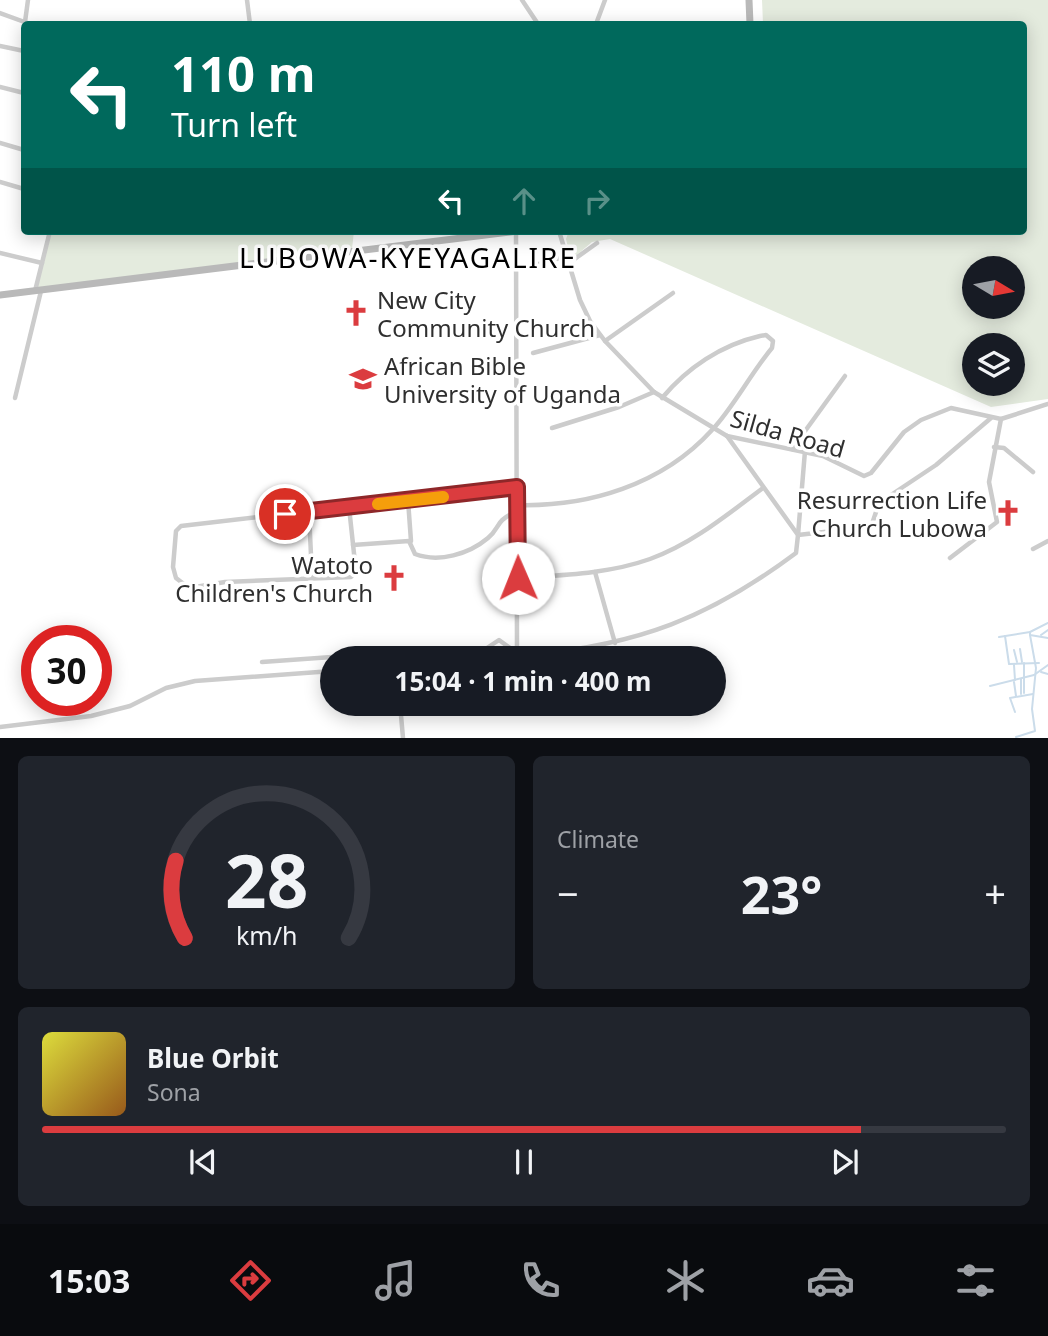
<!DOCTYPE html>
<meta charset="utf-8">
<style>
body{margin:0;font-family:"Noto Sans",sans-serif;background:#20242c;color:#f1f3f6;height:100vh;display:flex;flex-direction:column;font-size:26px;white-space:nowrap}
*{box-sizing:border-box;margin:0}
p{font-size:23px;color:#9ea1a6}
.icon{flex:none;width:38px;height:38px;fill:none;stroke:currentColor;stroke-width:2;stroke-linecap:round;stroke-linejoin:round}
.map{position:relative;height:738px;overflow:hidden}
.sheet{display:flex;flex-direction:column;gap:18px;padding:18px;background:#0d0f14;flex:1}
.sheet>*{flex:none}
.banner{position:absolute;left:21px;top:21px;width:1006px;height:214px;border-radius:7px;box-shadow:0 4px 18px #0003;background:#00695c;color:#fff;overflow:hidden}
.needle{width:46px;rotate:100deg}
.buttons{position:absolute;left:962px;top:256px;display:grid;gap:14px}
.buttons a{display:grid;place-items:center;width:63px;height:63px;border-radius:50%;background:#171b24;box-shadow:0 4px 18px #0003;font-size:35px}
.speed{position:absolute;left:21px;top:625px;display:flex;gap:14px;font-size:35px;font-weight:700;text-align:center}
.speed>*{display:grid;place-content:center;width:91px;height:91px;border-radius:50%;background:#171b24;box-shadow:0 4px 18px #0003;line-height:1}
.speed .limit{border:10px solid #d22;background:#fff;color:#111}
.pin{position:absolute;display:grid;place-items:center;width:60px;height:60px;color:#fff;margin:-30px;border:4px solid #fff;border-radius:50%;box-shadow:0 2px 7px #0007}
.me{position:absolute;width:77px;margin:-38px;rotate:359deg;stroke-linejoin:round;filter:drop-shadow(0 0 5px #0008)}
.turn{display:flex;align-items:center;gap:24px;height:147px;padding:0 35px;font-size:32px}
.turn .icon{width:91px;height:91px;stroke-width:2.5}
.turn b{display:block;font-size:49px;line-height:60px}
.lanes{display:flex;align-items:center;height:66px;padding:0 35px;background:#0003;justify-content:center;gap:35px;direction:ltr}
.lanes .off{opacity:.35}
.big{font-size:52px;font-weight:700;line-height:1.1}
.sheet .card{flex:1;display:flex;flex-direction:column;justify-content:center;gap:10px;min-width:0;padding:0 24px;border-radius:10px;background:#20242c}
.sheet .dial{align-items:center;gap:0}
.dial svg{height:182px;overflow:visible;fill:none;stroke:#363941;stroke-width:7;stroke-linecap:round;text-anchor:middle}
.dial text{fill:#f1f3f6;stroke:none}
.song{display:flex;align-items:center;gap:21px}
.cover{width:84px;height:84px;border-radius:10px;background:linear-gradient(135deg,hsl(60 70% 55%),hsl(30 70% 35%))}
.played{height:7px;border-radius:4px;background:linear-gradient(90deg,#db3c3f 85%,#363941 85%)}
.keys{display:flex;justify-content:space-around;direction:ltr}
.heat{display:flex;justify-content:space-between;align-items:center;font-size:38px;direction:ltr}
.sheet .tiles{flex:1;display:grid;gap:18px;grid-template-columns:1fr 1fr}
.card:last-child{grid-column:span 2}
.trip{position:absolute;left:320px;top:646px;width:406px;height:70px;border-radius:35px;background:#171b24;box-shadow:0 4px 18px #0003;font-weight:700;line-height:70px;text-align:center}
.tab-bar{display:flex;height:112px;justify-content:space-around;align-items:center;background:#090b0e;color:#9ea1a6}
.tab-bar .icon{width:49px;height:49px}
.tab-bar .selected{color:#db3c3f}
.tab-bar b{font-size:32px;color:#f1f3f6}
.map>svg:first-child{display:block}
</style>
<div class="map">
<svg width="1048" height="738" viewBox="0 0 1048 738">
<rect width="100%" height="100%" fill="#fff"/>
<g fill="#e4ebde" fill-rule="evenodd">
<path d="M 762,0 L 1048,0 L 1048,399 L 991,407 L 610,239 L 592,242 L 571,260 L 566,239 L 569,231 L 1024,231 L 1024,24 L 763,24 ZM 975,268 L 1013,268 L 1013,306 L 975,306 ZM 975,345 L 1013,345 L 1013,383 L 975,383 Z"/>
<path d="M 52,231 L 354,231 L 352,249 L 37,288 Z"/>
</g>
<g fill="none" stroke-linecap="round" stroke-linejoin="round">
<g stroke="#cbdcea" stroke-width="2">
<path d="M 1030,632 L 1030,635 L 1048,638"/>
<path d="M 1041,635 L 1048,630"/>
<path d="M 1005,636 L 1009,664 L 1039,663"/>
<path d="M 999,637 L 1030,632 L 1048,623"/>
<path d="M 1020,649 L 1022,662"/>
<path d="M 1014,650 L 1017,662"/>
<path d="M 1024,663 L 1024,693"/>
<path d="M 1014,665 L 1015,680"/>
<path d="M 1041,672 L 1048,674"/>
<path d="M 1021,679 L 1021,694"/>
<path d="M 1014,682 L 1016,696"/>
<path d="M 990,686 L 1034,675 L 1048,665"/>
<path d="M 1015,712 L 1010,698 L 1033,694"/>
<path d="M 1016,737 L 1035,731 L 1032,709 L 1036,668 L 1030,635"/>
</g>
<g stroke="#ccc" stroke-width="4.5">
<path d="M 247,0 L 250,24"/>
<path d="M 522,0 L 538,24"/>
<path d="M 0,13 L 30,24"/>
<path d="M 25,22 L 28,0"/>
<path d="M 596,24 L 605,0"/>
<path d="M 0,46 L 24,51"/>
<path d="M 0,87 L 24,93"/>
<path d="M 0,143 L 24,150"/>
<path d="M 0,182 L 24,189"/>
<path d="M 559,231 L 580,300 L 590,321 L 605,341 L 654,392 L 727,436 L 823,456 L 864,476 L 871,473 L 904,432 L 921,420 L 951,408 L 1001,419 L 1048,404"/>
<path d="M 516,232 L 517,653"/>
<path d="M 0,253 L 42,263"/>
<path d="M 569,263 L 597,243"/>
<path d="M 532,266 L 567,256"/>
<path d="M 35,291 L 50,231"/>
<path d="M 605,341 L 673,293"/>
<path d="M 533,353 L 600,335"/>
<path d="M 15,398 L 41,291"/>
<path d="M 552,428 L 619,407 L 654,392"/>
<path d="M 994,447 L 1004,448 L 1033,472"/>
<path d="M 792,449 L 845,376"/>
<path d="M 805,451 L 798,535 L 867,527 L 872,524 L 879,503 L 936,465 L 991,418"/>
<path d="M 408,500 L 411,541"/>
<path d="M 349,507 L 356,572 L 351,577 L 225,582 L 189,588 L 176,578 L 173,567 L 176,531 L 181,526 L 517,487"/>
<path d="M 309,512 L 312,577"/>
<path d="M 353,545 L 409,541 L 415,554 C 439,563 469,554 488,538 C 501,527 494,522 515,512 L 517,505 C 588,507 662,485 712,430 C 733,408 751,373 772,348 L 773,341 L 766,335 L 760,336 C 721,345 687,368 662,398"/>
<path d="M 1033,549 L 1048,541"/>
<path d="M 950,558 L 997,522 L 989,482 L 1001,419"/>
<path d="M 595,572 L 615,643"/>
<path d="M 518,578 C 562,575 608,574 650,559 C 692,544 728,514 763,488"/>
<path d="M 472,658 L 499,640 L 517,653 L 529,655 C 638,645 709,618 796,553 L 798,535 L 727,436"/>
<path d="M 262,662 L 346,656 L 361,658"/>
<path d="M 400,704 L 403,738"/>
<path d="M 0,727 L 91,716 L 130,706 L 166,688 L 195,681 L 332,671"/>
</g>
<g stroke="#b9b9b9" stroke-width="7">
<path d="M 749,0 L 750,24"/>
<path d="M 0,295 L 518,231"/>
</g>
</g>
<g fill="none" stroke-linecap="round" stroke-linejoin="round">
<defs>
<path id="route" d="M 285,514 L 517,487 L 518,578"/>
</defs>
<use href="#route" stroke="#8e2729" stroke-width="18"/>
<use href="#route" stroke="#db3c3f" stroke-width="12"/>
<path stroke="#f59e0b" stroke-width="12" d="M 378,504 L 443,497"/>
</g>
<defs>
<symbol id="church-bare" viewBox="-9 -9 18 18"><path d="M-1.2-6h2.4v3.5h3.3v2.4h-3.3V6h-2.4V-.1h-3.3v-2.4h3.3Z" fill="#db3c3f" stroke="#fff" stroke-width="2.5" paint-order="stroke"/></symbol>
<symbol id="university-bare" viewBox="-9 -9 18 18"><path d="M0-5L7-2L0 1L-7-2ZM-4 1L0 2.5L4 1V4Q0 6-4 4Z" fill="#db3c3f" stroke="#fff" stroke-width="2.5" paint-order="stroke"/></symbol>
</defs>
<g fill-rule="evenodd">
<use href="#church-bare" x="337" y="294" width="38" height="38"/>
<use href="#university-bare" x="344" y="360" width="38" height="38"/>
<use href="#church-bare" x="989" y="494" width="38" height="38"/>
<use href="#church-bare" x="375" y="559" width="38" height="38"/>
</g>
<g text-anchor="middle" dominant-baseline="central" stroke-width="7" stroke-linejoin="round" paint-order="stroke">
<g font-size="24" fill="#2f2f2f" stroke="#fff" text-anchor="start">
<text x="377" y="299">New City<tspan x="377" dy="28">Community Church</tspan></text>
<text x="384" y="365">African Bible<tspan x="384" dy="28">University of Uganda</tspan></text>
<text x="987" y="499" text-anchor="end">Resurrection Life<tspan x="987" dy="28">Church Lubowa</tspan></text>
<text x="373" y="564" text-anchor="end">Watoto<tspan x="373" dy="28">Children's Church</tspan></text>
</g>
<g font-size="24" fill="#2f2f2f" stroke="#fff">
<text transform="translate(788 433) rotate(16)">Silda Road</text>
</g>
<g font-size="28" letter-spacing="2" fill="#000" stroke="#fff">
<text x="408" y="257">LUBOWA-KYEYAGALIRE</text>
</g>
</g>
</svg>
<div class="buttons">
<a><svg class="needle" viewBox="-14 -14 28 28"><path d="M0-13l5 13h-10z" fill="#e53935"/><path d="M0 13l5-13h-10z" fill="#9ea1a6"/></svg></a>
<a><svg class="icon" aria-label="layers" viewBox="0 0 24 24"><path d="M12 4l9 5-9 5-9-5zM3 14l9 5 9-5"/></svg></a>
</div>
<div class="speed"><div class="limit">30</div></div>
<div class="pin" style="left:285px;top:514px;background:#d93025"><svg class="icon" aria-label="arrive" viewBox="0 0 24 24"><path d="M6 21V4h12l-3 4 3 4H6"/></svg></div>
<svg class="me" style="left:518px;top:578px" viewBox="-20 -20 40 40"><circle r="19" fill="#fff"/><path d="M0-13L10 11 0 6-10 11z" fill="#db3c3f"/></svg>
<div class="trip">15:04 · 1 min · 400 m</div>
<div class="banner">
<div class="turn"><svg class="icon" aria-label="left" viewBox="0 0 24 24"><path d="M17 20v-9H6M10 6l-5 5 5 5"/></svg><div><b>110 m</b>Turn left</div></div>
<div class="lanes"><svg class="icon" aria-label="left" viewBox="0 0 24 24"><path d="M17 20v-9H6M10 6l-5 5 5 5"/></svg><svg class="icon off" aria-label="ahead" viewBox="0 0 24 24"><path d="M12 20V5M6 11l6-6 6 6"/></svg><svg class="icon off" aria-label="right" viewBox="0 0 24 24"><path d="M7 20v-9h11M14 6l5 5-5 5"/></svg></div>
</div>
</div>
<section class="sheet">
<div class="tiles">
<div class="card dial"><svg viewBox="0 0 100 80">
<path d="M14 69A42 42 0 1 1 86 69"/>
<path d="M14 69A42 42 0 0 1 10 35" stroke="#db3c3f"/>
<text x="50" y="56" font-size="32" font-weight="700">28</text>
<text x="50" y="72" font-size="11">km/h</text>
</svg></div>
<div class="card"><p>Climate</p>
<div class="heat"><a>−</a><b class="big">23°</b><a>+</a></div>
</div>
<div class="card">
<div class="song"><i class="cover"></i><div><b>Blue Orbit</b><p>Sona</p></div></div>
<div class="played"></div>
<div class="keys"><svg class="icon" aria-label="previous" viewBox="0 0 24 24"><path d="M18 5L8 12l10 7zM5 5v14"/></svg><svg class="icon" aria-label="pause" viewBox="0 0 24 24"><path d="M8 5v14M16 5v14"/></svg><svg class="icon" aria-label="next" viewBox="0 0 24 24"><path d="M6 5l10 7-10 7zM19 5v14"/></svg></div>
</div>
</div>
</section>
<nav class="tab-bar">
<b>15:03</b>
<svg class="icon selected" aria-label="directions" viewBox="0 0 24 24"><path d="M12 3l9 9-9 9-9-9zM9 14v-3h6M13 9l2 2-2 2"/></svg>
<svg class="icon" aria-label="music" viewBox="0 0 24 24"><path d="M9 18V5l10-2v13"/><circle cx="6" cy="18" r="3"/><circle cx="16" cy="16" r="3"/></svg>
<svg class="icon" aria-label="phone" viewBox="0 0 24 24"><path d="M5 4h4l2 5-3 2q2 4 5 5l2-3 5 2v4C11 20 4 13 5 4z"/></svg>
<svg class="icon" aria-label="climate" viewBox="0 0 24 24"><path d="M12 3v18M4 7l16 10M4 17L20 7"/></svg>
<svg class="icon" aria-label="car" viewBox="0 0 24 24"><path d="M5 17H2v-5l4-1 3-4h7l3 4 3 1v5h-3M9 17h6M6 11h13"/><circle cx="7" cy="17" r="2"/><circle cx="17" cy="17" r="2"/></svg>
<svg class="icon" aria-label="filters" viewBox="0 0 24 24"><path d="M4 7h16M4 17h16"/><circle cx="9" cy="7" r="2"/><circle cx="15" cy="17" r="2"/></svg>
</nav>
